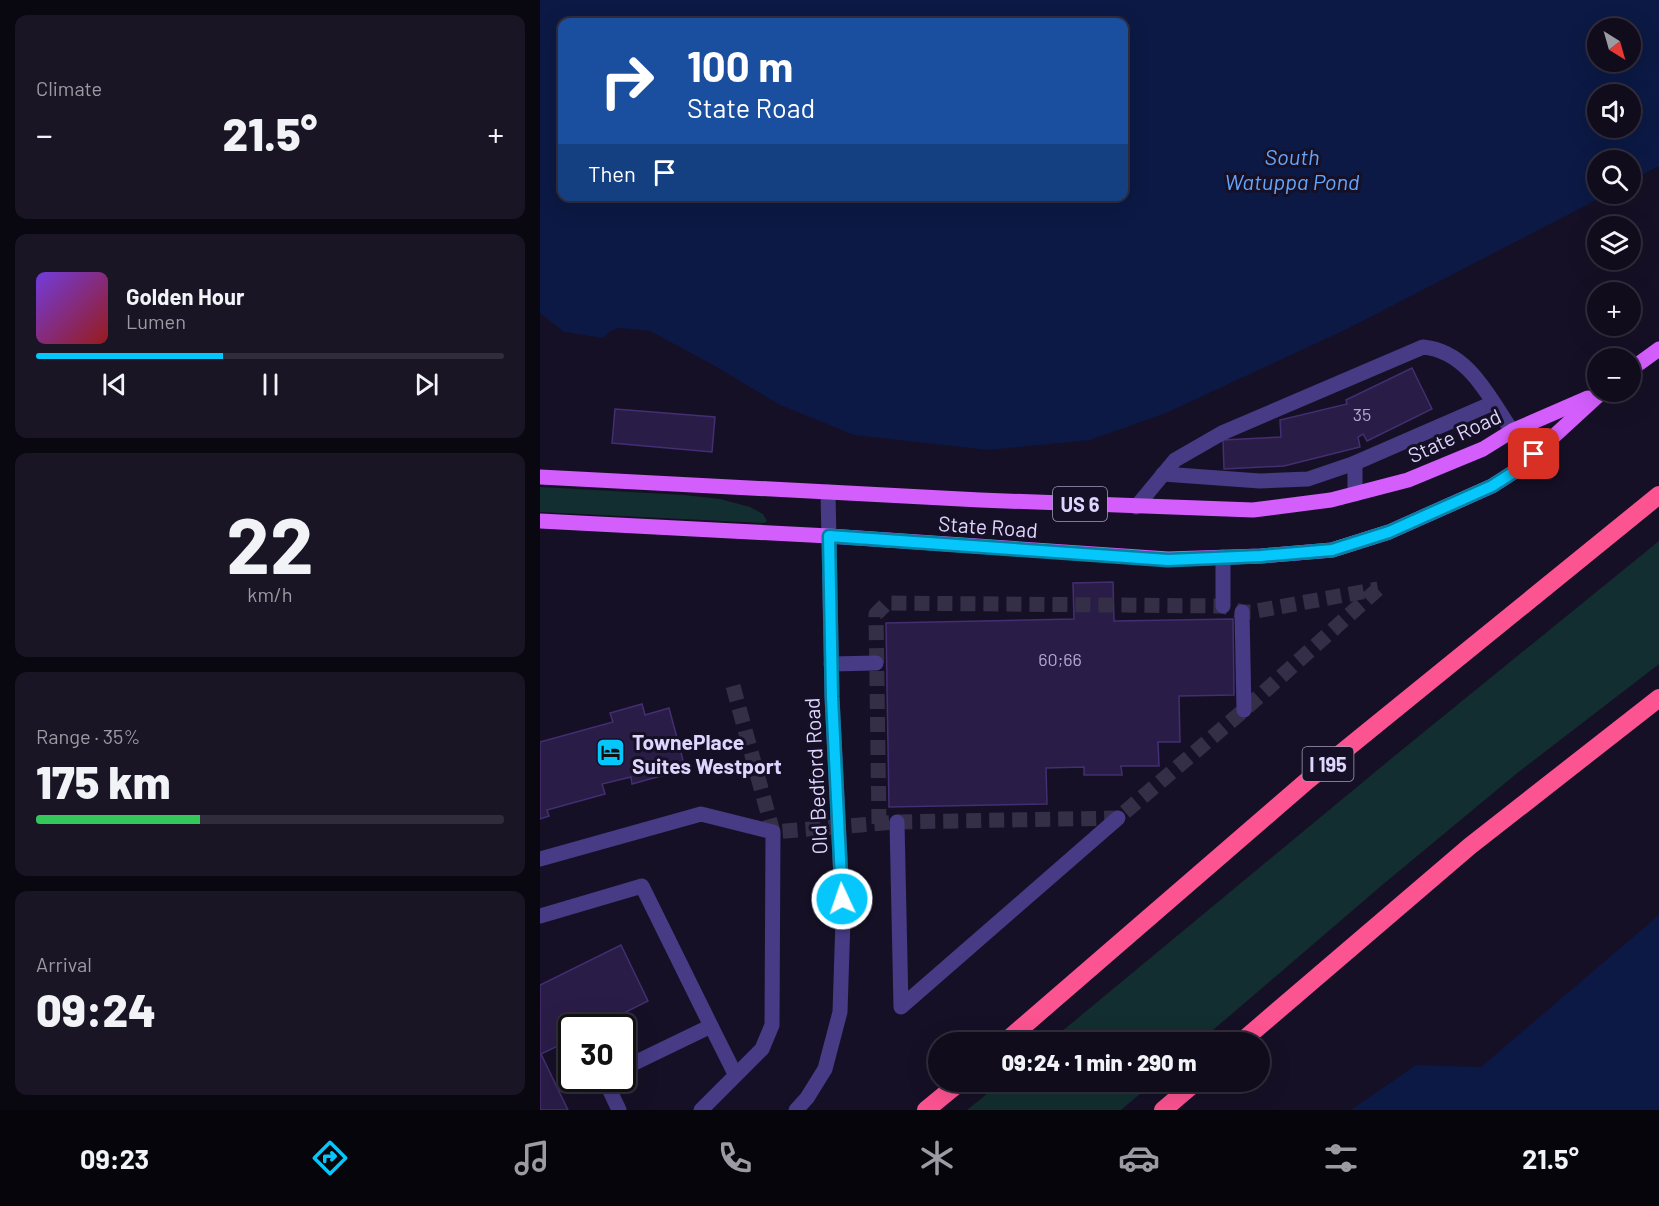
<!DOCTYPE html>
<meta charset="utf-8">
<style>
body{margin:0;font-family:Barlow,sans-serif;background:#191525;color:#f1f3f6;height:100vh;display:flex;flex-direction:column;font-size:22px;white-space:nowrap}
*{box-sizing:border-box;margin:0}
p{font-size:20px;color:#9c9ba3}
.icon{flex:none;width:33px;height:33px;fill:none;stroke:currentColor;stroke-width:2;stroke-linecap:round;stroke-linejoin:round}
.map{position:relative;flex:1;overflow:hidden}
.details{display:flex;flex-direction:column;gap:15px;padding:15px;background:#09070f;width:540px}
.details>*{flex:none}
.banner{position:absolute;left:18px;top:18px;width:570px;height:183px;border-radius:12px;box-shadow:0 6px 24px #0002,0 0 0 2px #302c3b;background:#1a4fa0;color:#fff;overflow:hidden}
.needle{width:39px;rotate:143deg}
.tools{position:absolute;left:1047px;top:18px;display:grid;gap:12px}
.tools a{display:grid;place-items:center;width:54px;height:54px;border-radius:50%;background:#100c1c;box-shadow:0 6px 24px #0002,0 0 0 2px #302c3b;font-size:30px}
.speed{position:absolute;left:18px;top:1014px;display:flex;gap:12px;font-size:30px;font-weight:700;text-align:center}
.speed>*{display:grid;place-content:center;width:78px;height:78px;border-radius:50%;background:#100c1c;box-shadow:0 6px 24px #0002,0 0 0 2px #302c3b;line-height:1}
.speed .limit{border:3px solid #111;border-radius:9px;background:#fff;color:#111}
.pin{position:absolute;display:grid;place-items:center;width:51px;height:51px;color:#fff;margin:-26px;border-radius:12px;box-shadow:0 3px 9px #0006}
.me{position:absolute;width:66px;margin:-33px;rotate:357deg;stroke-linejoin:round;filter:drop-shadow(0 0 4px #0008)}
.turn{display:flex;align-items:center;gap:21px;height:126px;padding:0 30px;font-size:27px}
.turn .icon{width:78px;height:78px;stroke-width:2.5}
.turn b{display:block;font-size:42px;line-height:51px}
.then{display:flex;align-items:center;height:57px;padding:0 30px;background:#0003;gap:12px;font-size:22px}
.big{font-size:45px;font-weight:800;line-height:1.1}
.details .tile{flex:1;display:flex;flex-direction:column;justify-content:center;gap:9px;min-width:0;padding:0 21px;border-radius:12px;background:#191525}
.details .dial{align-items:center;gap:0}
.dial b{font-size:78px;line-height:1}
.song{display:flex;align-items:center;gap:18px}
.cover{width:72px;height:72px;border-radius:9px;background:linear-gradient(135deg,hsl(260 70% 55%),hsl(0 70% 35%))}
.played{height:6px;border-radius:3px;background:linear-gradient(90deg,#05c7fb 40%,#302c3b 40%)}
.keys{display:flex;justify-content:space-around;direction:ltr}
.heat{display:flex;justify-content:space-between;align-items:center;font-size:33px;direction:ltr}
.charge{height:9px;border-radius:4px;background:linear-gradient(90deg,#34c759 35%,#302c3b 0)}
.trip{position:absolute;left:388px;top:1032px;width:342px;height:60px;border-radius:30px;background:#100c1c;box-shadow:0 6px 24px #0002,0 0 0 2px #302c3b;font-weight:800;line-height:60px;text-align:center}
.dock{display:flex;height:96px;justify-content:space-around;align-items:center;background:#06050b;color:#9c9ba3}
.dock .icon{width:42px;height:42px}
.dock .active{color:#05c7fb}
.dock b{font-size:27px;color:#f1f3f6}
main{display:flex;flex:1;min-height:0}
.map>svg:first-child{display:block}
</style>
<main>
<section class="details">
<div class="tile"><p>Climate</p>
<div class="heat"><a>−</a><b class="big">21.5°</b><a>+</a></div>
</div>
<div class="tile">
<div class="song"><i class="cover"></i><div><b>Golden Hour</b><p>Lumen</p></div></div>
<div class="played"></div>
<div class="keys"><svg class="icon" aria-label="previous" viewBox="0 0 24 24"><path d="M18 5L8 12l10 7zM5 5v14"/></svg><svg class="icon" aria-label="pause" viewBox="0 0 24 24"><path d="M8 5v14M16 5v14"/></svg><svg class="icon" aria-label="next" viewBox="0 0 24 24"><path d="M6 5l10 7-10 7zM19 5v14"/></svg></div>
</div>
<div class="tile dial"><b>22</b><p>km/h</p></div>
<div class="tile"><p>Range · 35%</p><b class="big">175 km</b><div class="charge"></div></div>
<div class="tile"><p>Arrival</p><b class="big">09:24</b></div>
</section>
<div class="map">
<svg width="1119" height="1110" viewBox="0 0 1119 1110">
<rect width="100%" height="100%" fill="#161026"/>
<g fill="#132e30">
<path d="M 0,487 L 144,495 L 180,499 L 210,507 L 223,514 L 227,521 L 224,523 L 0,512 Z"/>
<path d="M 1119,541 L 1119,664 L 976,774 L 841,886 L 659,1042 L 509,1042 L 852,758 Z"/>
<path d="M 462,1082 L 614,1082 L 581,1110 L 427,1110 Z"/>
</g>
<g fill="#0b1944" fill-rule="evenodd">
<path d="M 0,0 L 1119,0 L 1119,166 L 1091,181 L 1090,160 L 1058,160 L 1058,194 L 1068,194 L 809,328 L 626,413 L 550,440 L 448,450 L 314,435 L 238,404 L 175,366 L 110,331 L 79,328 L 70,331 L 63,338 L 24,332 L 0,313 ZM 22,22 L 584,22 L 584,196 L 22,196 ZM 1058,28 L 1090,28 L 1090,62 L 1058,62 ZM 1058,94 L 1090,94 L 1090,128 L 1058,128 Z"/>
<path d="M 1119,915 L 1119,1110 L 811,1110 L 876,1065 L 941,1067 Z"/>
</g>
<g fill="#291c47" stroke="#432e72" stroke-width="1.5">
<path d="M 872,368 L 892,409 L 827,441 L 823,434 L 818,437 L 820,447 L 744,466 L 684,469 L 683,440 L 741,437 L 740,420 L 807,404 L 806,400 Z"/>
<path d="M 75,409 L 175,417 L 172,452 L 72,443 Z"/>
<path d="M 573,582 L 574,621 L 693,619 L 694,695 L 639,696 L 640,742 L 618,742 L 619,766 L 581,766 L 582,775 L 544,775 L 544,767 L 506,768 L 507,804 L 349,807 L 346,623 L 534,619 L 533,583 Z"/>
<path d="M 102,704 L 105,715 L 129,708 L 144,764 L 126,769 L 128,774 L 92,784 L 91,777 L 62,784 L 65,794 L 7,810 L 9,816 L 0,819 L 0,742 L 73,722 L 70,713 Z"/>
<path d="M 81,945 L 108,1001 L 54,1028 L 32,1028 L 32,1039 L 1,1054 L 28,1110 L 0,1110 L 0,985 Z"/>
</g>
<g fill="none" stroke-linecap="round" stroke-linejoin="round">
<g stroke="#342e46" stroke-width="15" stroke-dasharray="15 8" stroke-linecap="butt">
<path d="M 193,686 L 233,832 L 357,822 L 578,818 L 704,710 L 838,589"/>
<path d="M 339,824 L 336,614 L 347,603 L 683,606 L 702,612 L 711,612 L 838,589"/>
</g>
<g stroke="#463b84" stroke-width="15">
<path d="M 623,474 L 720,481 L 768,479 L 815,463"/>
<path d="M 815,494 L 815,463 L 953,403"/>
<path d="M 596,507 L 635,460 L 682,433 L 883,347 C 928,351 949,397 972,431"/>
<path d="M 683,606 L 683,557"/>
<path d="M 702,612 L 704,710"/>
<path d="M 291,664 L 336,663"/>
<path d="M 357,822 L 361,1007 L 578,818"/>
<path d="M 0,859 L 161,814 L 233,832 L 232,1025 L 222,1049 L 161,1110"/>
<path d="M 0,916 L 102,886 L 171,1026 L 82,1069"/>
<path d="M 171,1026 L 195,1074"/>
<path d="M 64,1078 L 79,1110"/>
<path d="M 256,1110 L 267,1098 L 285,1069 L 300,1012 L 303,919 L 292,697 L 288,492"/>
</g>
<g stroke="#d35efc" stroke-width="15">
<path d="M 1090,370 L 1119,349"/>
<path d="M 0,477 L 440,500 L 713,510 L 791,500 L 868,480 L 943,449 L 972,431 L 1048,398"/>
<path d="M 0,521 L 289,536 L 628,559 L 721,556 L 792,550 L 849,532 L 952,486 L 977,470 L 1062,392"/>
</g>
<g stroke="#fc5391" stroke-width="18">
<path d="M 465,1042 L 768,780 L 1119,495"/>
<path d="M 701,1042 L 930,846 L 1119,698"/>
<path d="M 386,1110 L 420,1082"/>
<path d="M 623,1110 L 656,1082"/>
</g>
</g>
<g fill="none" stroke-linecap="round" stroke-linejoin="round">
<defs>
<path id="route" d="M 302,899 L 292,697 L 289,536 L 628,560 L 721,556 L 792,550 L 849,532 L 952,486 L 977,470 L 994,454"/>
</defs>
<use href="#route" stroke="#0381a3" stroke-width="15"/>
<use href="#route" stroke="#05c7fb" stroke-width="10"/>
</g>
<defs>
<symbol id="hotel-square" viewBox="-11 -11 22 22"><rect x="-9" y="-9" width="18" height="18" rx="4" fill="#05c7fb" stroke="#161026"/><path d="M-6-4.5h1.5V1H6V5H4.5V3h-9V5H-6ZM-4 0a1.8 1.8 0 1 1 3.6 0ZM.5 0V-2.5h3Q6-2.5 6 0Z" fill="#111"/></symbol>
</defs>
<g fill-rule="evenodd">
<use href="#hotel-square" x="54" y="736" width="33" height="33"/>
</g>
<g text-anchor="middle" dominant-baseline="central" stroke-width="6" stroke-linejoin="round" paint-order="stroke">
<g font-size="18" fill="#b2a7d0">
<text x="822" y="414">35</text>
<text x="520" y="659">60;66</text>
</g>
<g fill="#161026" stroke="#a39abd" stroke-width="1.5">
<rect x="513" y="487" width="54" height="34" rx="4.5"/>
<rect x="762.5" y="747" width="51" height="34" rx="4.5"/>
</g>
<g font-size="20" font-weight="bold" fill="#dfd5fe">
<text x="540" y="504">US 6</text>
<text x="788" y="764">I 195</text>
</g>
<g font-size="21" fill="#dfd5fe" stroke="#161026">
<text transform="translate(914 435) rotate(-25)">State Road</text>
<text transform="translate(448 526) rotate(4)">State Road</text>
<text transform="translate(275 776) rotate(-93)">Old Bedford Road</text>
</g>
<g font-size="21" font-weight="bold" fill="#dfd5fe" stroke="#161026" text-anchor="start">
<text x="92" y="741">TownePlace<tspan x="92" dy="24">Suites Westport</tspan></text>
</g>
<g font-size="22" font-style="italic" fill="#65a6fd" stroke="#161026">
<text x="752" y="156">South<tspan x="752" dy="25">Watuppa Pond</tspan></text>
</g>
</g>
</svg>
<div class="tools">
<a><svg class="needle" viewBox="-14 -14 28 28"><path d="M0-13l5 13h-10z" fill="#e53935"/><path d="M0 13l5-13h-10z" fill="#9c9ba3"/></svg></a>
<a><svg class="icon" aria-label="sound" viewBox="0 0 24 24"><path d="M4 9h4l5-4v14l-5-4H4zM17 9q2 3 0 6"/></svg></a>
<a><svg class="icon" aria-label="search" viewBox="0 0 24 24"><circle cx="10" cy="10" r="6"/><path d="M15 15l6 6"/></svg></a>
<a><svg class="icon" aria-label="layers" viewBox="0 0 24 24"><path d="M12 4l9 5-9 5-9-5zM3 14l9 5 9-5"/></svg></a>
<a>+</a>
<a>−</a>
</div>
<div class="speed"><div class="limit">30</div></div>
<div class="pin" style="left:994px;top:454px;background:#d93025"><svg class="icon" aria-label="arrive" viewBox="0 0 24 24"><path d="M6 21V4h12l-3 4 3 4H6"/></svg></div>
<svg class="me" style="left:302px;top:899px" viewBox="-20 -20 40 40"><circle r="17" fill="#05c7fb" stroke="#fff" stroke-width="3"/><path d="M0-11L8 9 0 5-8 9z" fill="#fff"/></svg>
<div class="trip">09:24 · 1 min · 290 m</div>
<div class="banner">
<div class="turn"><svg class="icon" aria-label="right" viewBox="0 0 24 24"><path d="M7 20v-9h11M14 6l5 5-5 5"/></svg><div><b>100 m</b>State Road</div></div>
<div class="then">Then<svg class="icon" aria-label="arrive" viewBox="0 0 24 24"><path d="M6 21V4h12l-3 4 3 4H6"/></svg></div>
</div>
</div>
</main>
<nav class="dock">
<b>09:23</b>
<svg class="icon active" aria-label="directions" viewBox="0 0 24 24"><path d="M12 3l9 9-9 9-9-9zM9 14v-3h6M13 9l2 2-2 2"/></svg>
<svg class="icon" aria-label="music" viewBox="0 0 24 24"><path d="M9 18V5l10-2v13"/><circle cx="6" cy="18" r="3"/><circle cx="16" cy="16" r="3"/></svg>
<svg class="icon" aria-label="phone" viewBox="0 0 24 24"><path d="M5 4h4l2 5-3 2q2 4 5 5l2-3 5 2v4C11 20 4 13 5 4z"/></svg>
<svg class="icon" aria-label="climate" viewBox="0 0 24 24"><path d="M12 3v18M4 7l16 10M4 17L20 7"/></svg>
<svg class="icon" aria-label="car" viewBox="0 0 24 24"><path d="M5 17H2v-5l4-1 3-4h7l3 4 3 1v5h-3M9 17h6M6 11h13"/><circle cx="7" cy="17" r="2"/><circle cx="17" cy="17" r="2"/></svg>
<svg class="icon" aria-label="filters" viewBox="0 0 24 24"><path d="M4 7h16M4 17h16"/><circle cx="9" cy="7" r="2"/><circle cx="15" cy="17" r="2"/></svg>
<b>21.5°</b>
</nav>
